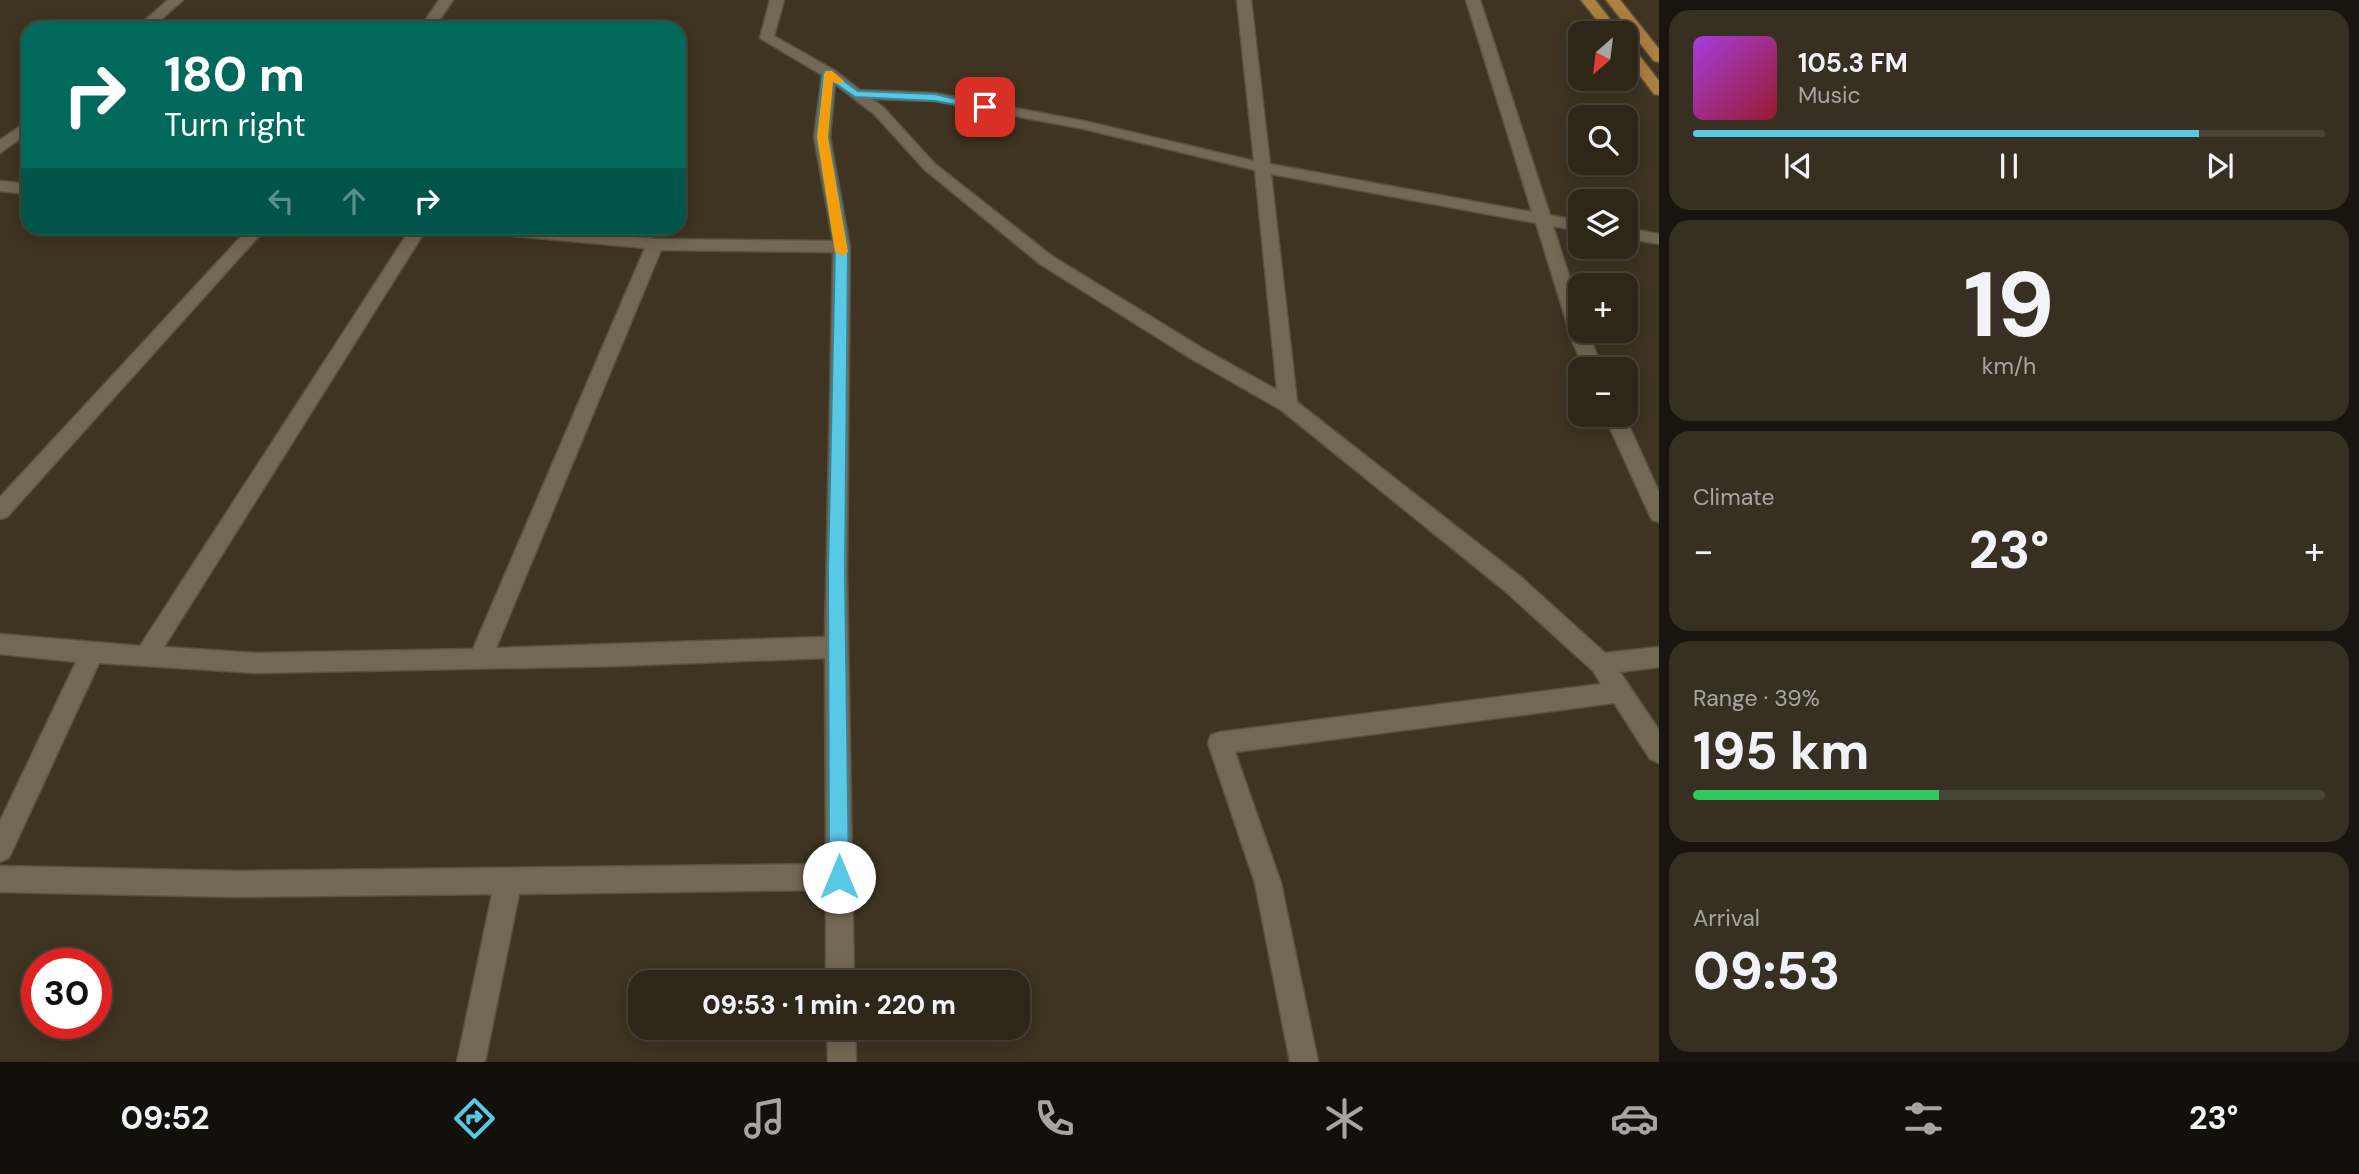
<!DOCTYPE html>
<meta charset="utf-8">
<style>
body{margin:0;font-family:"DM Sans",sans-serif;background:#362f22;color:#f1f3f6;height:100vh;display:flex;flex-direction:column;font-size:26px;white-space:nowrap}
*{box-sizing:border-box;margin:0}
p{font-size:23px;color:#a7a5a2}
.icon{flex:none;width:38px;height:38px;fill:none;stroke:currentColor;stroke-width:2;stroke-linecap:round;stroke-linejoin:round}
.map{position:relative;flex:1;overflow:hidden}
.details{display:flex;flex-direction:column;gap:10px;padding:10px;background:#19150e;width:700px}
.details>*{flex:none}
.guide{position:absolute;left:21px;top:21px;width:665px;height:214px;border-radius:21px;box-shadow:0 4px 18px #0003,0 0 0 2px #494438;background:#00695c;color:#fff;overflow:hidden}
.needle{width:46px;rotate:208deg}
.buttons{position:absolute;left:1568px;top:21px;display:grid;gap:14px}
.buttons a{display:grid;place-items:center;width:70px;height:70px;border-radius:14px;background:#2e2719;box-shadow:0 4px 18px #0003,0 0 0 2px #494438;font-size:35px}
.speed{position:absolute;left:21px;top:948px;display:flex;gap:14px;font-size:35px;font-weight:700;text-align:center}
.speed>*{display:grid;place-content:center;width:91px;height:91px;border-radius:50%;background:#2e2719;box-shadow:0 4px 18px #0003,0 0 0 2px #494438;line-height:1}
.speed .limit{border:10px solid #d22;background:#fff;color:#111}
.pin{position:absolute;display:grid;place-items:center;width:60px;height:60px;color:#fff;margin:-30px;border-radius:14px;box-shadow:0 4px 10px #0006}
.me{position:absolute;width:77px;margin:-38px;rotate:0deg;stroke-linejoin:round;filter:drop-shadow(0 0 5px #0008)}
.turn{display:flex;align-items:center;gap:24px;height:147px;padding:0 28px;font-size:32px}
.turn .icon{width:91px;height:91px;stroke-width:2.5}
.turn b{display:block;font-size:49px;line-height:60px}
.lanes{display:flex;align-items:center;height:66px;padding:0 28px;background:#0003;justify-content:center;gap:35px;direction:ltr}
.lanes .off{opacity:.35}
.big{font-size:52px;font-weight:800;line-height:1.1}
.details .card{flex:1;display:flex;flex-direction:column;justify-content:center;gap:10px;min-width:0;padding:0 24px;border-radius:21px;background:#362f22}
.details .dial{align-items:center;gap:0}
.dial b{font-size:91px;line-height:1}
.song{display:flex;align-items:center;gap:21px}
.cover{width:84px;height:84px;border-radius:10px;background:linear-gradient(135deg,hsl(280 70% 55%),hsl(350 70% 35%))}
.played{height:7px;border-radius:4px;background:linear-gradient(90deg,#59c8e5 80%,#494438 80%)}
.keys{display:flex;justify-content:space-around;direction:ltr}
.heat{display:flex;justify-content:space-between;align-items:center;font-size:38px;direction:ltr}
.charge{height:10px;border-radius:5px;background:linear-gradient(90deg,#34c759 39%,#494438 0)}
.trip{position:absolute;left:628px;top:970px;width:402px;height:70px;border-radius:21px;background:#2e2719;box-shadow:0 4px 18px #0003,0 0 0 2px #494438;font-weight:800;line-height:70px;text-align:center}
.tab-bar{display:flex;height:112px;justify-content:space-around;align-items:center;background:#12100a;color:#a7a5a2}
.tab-bar .icon{width:49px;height:49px}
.tab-bar .selected{color:#59c8e5}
.tab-bar b{font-size:32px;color:#f1f3f6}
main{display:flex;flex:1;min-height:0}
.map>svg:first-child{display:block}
</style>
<main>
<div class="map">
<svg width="1659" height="1062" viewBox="0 0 1659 1062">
<rect width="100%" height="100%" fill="#3e3421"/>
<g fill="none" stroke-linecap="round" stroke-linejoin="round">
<defs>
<g id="street">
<path d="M 168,0 L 183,0 L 151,28 L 136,28 Z"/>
<path d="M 439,0 L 453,0 L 434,28 L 420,28 Z"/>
<path d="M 770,0 L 784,0 L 774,36 L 834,70 L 860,90 L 935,93 L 1084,121 L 1254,161 L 1237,0 L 1251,0 L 1270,164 L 1532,212 L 1466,0 L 1480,0 L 1550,215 L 1580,221 L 1580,231 L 1553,226 L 1580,310 L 1580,331 L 1587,331 L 1603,369 L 1585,369 L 1573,343 L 1536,223 L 1271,174 L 1297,402 L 1521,577 L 1605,653 L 1659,647 L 1659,667 L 1620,672 L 1659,730 L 1659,763 L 1650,759 L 1614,703 L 1235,752 L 1281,883 L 1318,1062 L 1290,1062 L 1255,883 L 1208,743 L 1211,735 L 1220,732 L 1601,684 L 1593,671 L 1505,591 L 1281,410 L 1190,358 L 1040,264 L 925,170 L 874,114 L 835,84 L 830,137 L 850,247 L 847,572 L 854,982 L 826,982 L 826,890 L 519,894 L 485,1062 L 457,1062 L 492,894 L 237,897 L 0,892 L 0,866 L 237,871 L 826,864 L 825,658 L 618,666 L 256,673 L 99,663 L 9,858 L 0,862 L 0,821 L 76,662 L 0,654 L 0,634 L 140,646 L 411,228 L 427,228 L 164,647 L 256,653 L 473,649 L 645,248 L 480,233 L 472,228 L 533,228 L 655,239 L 833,241 L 814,137 L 822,75 L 760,38 ZM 872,99 L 935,101 L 1084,129 L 1255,170 L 1277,390 L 1202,348 L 1052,256 L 935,164 L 884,108 ZM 661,250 L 833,252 L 825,637 L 496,648 Z"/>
<path d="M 28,121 L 28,133 L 0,153 L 0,140 Z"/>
<path d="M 0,181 L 28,184 L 28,194 L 0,191 Z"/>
<path d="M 249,228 L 266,228 L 7,517 L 0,519 L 0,497 Z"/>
<path d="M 1626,228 L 1659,234 L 1659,244 L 1626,238 Z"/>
<path d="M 1604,415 L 1624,415 L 1659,492 L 1659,522 L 1652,520 L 1649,514 Z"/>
<path d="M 827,1027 L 855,1027 L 856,1062 L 828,1062 Z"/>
</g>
<g id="primary">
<path d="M 1581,0 L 1595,0 L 1621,33 L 1607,33 Z"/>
<path d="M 1606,0 L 1620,0 L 1659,49 L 1659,62 L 1654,61 Z"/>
<path d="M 1626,44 L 1631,45 L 1659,81 L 1659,95 L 1654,94 L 1626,57 Z"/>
</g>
</defs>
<use href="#street" stroke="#5a5241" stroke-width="3"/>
<use href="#primary" stroke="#5a5241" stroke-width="3"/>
<use href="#street" fill="#736853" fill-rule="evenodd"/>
<use href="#primary" fill="#ac803f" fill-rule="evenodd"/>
</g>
<path fill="#59c8e5" stroke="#3a8295" stroke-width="2" d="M 829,70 L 858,91 L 935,94 L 990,107 L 985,110 L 935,101 L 855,97 L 833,82 L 828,137 L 848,247 L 845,572 L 849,877 L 846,884 L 839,887 L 832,884 L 829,877 L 828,572 L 835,247 L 817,137 L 823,73 Z"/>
<path fill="#f59e0b" d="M 825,71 L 832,71 L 844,81 L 839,84 L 833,82 L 828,137 L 848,252 L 842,256 L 835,252 L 817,137 Z"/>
</svg>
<div class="buttons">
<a><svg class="needle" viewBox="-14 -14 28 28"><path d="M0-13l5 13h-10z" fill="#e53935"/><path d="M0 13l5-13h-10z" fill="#a7a5a2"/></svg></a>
<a><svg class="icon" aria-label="search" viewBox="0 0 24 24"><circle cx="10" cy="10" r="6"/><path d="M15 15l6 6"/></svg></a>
<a><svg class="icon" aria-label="layers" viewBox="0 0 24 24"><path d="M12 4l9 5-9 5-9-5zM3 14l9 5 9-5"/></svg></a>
<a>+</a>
<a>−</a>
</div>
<div class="speed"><div class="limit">30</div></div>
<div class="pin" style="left:985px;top:107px;background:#d93025"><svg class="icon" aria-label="arrive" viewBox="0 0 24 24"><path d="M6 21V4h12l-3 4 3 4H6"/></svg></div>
<svg class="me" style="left:839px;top:877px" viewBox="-20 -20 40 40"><circle r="19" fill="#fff"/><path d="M0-13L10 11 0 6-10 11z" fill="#59c8e5"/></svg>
<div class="trip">09:53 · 1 min · 220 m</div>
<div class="guide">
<div class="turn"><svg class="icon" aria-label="right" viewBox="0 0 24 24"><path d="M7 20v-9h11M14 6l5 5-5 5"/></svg><div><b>180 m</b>Turn right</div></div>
<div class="lanes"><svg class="icon off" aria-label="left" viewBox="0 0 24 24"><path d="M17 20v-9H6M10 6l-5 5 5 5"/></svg><svg class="icon off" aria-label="ahead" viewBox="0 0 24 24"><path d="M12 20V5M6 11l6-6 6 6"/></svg><svg class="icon" aria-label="right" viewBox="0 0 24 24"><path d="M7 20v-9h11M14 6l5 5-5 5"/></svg></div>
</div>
</div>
<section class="details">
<div class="card">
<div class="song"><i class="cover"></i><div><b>105.3 FM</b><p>Music</p></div></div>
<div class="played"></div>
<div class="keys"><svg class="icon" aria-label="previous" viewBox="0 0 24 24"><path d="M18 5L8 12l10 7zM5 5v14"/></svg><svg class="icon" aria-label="pause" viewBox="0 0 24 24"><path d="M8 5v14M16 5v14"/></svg><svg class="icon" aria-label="next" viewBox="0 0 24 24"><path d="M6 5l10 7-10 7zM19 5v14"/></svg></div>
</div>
<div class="card dial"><b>19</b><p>km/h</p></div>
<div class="card"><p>Climate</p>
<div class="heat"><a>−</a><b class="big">23°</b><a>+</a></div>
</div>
<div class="card"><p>Range · 39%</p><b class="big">195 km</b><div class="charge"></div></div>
<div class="card"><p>Arrival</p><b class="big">09:53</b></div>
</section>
</main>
<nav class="tab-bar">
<b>09:52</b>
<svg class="icon selected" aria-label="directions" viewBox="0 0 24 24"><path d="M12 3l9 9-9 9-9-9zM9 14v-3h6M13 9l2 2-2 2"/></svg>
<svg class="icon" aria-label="music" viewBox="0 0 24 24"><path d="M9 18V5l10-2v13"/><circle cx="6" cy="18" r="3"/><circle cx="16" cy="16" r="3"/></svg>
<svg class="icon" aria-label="phone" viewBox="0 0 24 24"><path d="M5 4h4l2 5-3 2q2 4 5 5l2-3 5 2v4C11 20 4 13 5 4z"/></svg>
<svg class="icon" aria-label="climate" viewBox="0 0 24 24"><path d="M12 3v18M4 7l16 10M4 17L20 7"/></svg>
<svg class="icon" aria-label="car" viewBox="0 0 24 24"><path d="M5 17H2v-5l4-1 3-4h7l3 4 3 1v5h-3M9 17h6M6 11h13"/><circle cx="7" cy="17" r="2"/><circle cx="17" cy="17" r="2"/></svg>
<svg class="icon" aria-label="filters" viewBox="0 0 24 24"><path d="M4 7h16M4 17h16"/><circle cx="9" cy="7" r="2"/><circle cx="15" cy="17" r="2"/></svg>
<b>23°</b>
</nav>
